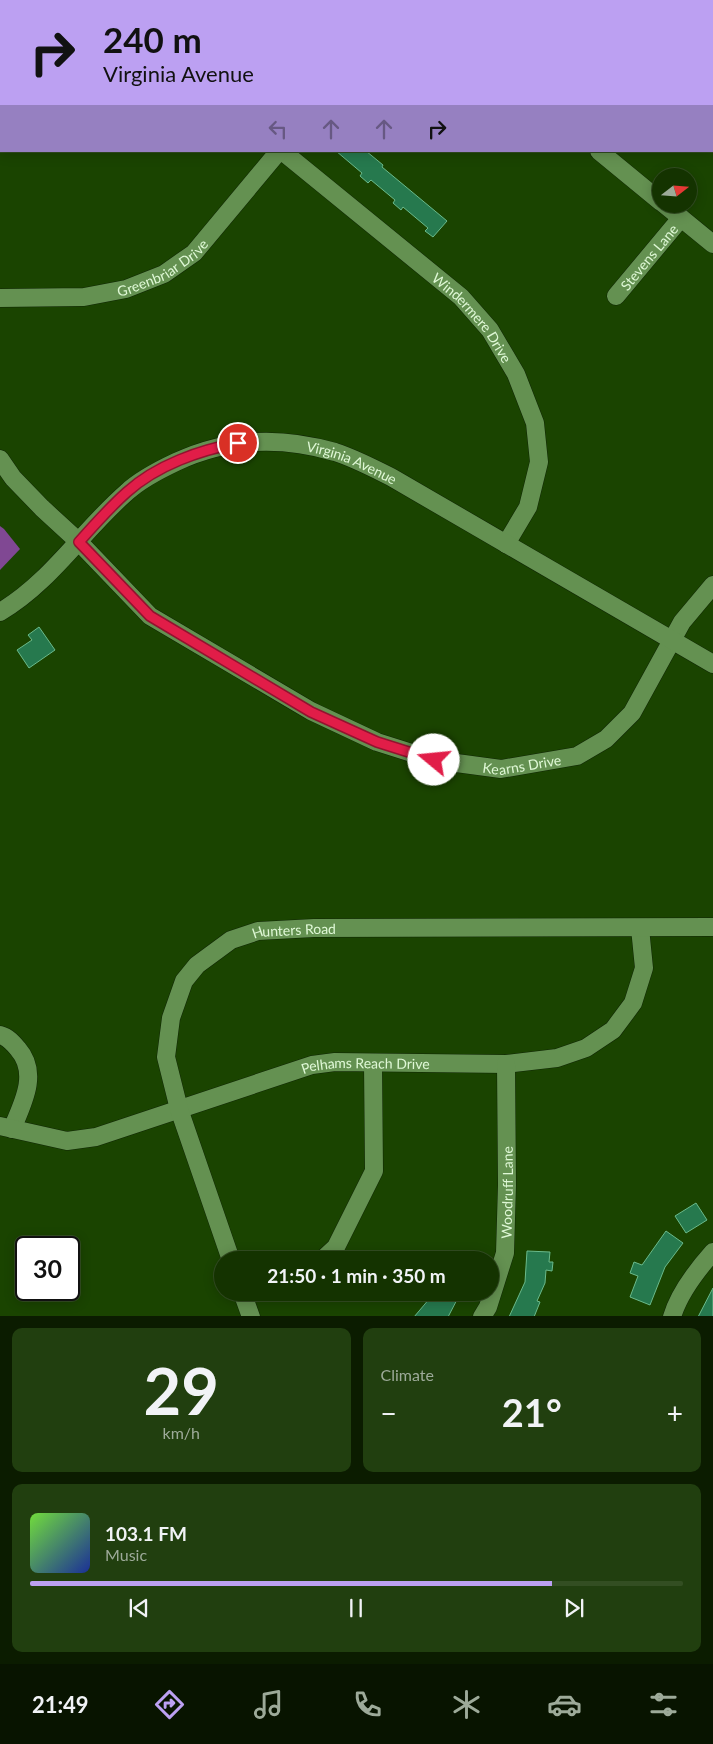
<!DOCTYPE html>
<meta charset="utf-8">
<style>
body{margin:0;font-family:Lato,sans-serif;background:#213f0f;color:#f1f3f6;height:100vh;display:flex;flex-direction:column;font-size:19px;white-space:nowrap}
*{box-sizing:border-box;margin:0}
p{font-size:16px;color:#9daa99}
.icon{flex:none;width:28px;height:28px;fill:none;stroke:currentColor;stroke-width:2;stroke-linecap:round;stroke-linejoin:round}
.map{position:relative;height:1316px;overflow:hidden}
.details{display:flex;flex-direction:column;gap:12px;padding:12px;background:#0b1c00;flex:1}
.details>*{flex:none}
.banner{position:absolute;left:0px;top:0px;width:714px;height:152px;box-shadow:0 2px 12px #0003,0 0 0 1px #334e22;background:#bca0f2;color:#111;overflow:hidden}
.needle{width:32px;rotate:73deg}
.buttons{position:absolute;left:652px;top:168px;display:grid;gap:10px}
.buttons a{display:grid;place-items:center;width:45px;height:45px;border-radius:50%;background:#143300;box-shadow:0 2px 12px #0003,0 0 0 1px #334e22;font-size:25px}
.speed{position:absolute;left:15px;top:1236px;display:flex;gap:10px;font-size:25px;font-weight:700;text-align:center}
.speed>*{display:grid;place-content:center;width:65px;height:65px;border-radius:50%;background:#143300;box-shadow:0 2px 12px #0003,0 0 0 1px #334e22;line-height:1}
.speed .limit{border:2px solid #111;border-radius:8px;background:#fff;color:#111}
.pin{position:absolute;display:grid;place-items:center;width:42px;height:42px;color:#fff;margin:-21px;border:2px solid #fff;border-radius:50%;box-shadow:0 1px 5px #0007}
.me{position:absolute;width:55px;margin:-28px;rotate:287deg;stroke-linejoin:round;filter:drop-shadow(0 0 4px #0008)}
.turn{display:flex;align-items:center;gap:18px;height:105px;padding:0 20px;font-size:22px}
.turn .icon{width:65px;height:65px;stroke-width:2.5}
.turn b{display:block;font-size:35px;line-height:42px}
.lanes{display:flex;align-items:center;height:48px;padding:0 20px;background:#0003;justify-content:center;gap:25px;direction:ltr}
.lanes .off{opacity:.35}
.big{font-size:38px;font-weight:700;line-height:1.1}
.details .widget{flex:1;display:flex;flex-direction:column;justify-content:center;gap:8px;min-width:0;padding:0 18px;border-radius:10px;background:#213f0f}
.details .dial{align-items:center;gap:0}
.dial b{font-size:65px;line-height:1}
.song{display:flex;align-items:center;gap:15px}
.cover{width:60px;height:60px;border-radius:8px;background:linear-gradient(135deg,hsl(100 70% 55%),hsl(230 70% 35%))}
.played{height:5px;border-radius:2px;background:linear-gradient(90deg,#bca0f2 80%,#334e22 80%)}
.keys{display:flex;justify-content:space-around;direction:ltr}
.heat{display:flex;justify-content:space-between;align-items:center;font-size:28px;direction:ltr}
.details .tiles{flex:1;display:grid;gap:12px;grid-template-columns:1fr 1fr}
.widget:last-child{grid-column:span 2}
.trip{position:absolute;left:214px;top:1251px;width:285px;height:50px;border-radius:25px;background:#143300;box-shadow:0 2px 12px #0003,0 0 0 1px #334e22;font-weight:700;line-height:50px;text-align:center}
.tab-bar{display:flex;height:80px;justify-content:space-around;align-items:center;background:#081400;color:#9daa99}
.tab-bar .icon{width:35px;height:35px}
.tab-bar .active{color:#bca0f2}
.tab-bar b{font-size:22px;color:#f1f3f6}
.map>svg:first-child{display:block}
</style>
<div class="map">
<svg width="713" height="1317" viewBox="0 0 713 1317">
<rect width="100%" height="100%" fill="#1a4400"/>
<path fill="#804893" d="M 0,526 L 4,529 L 20,549 L 0,570 Z"/>
<g fill="#26794e" stroke="#6aba8b">
<path d="M 336,151 L 366,151 L 383,165 L 382,167 L 447,221 L 433,237 L 425,231 L 428,228 L 403,207 L 401,210 L 393,203 L 395,200 L 371,180 L 368,183 L 360,176 L 362,173 Z"/>
<path d="M 39,627 L 55,650 L 29,668 L 17,650 L 32,640 L 28,635 Z"/>
<path d="M 696,1203 L 707,1220 L 686,1233 L 675,1216 Z"/>
<path d="M 666,1231 L 683,1243 L 665,1267 L 650,1305 L 630,1297 L 638,1276 L 630,1273 L 634,1262 L 642,1265 Z"/>
<path d="M 527,1251 L 550,1252 L 549,1262 L 553,1262 L 552,1271 L 546,1270 L 545,1283 L 537,1301 L 540,1302 L 534,1317 L 509,1317 L 525,1282 Z"/>
<path d="M 713,1288 L 713,1317 L 698,1317 Z"/>
<path d="M 421,1292 L 461,1292 L 448,1317 L 414,1317 L 430,1298 Z"/>
</g>
<g fill="none" stroke-linecap="round" stroke-linejoin="round">
<defs>
<g id="minor">
<path d="M 101,0 L 102,1"/>
<path d="M 416,0 L 418,1"/>
<path d="M 627,0 L 629,1"/>
<path d="M 712,71 L 713,72"/>
<path id="s1" d="M 282,151 L 461,297 L 490,330 L 516,374 L 535,423 L 539,462 L 528,507 L 506,544"/>
<path d="M 599,151 L 661,202"/>
<path d="M 664,204 L 713,244"/>
<path id="s2" d="M 616,296 L 681,218"/>
<path id="s3" d="M 0,298 L 84,297 L 126,289 L 164,274 L 194,253 L 279,151"/>
<path id="s4" d="M 0,459 L 13,478 L 42,508 L 79,542 L 150,616 L 311,711 L 377,742 L 434,760 L 501,769 L 577,756 L 606,739 L 632,713 L 682,622 L 713,585"/>
<path id="s5" d="M 0,612 C 51,582 83,530 127,492 C 141,479 159,470 176,462 C 227,438 280,436 335,452 C 354,458 373,468 391,477 L 713,664"/>
<path d="M 0,1035 C 8,1037 13,1043 18,1049 C 39,1073 23,1103 12,1129"/>
<path id="s6" d="M 0,1126 L 67,1141 L 96,1137 L 312,1065 L 335,1062 L 506,1064 L 557,1058 L 586,1048 L 613,1030 L 633,1003 L 644,968 L 640,928"/>
<path id="s7" d="M 231,1260 L 179,1109 L 166,1057 L 171,1018 L 184,981 L 197,965 L 231,940 L 258,931 L 314,928 L 713,927"/>
<path d="M 322,1260 L 336,1247 L 374,1171 L 373,1063"/>
<path d="M 242,1292 L 251,1317"/>
<path id="s8" d="M 482,1317 L 488,1307 L 505,1253 L 507,1185 L 506,1064"/>
<path d="M 672,1317 C 679,1293 697,1270 713,1252"/>
</g>
</defs>
<use href="#minor" stroke="#102605" stroke-width="19"/>
<use href="#minor" stroke="#649151" stroke-width="18"/>
</g>
<g fill="none" stroke-linecap="round" stroke-linejoin="round">
<defs>
<path id="route" d="M 238,443 C 200,450 157,465 127,492 C 110,507 94,525 79,542 L 150,616 L 311,712 L 377,742 L 434,760"/>
</defs>
<use href="#route" stroke="#92132f" stroke-width="12"/>
<use href="#route" stroke="#e11d48" stroke-width="9"/>
</g>
<g text-anchor="middle" dominant-baseline="central" stroke-width="5" stroke-linejoin="round" paint-order="stroke">
<g font-size="14" fill="#dff8d6" stroke="#183705">
<text stroke="none"><textPath href="#s2" startOffset="51">Stevens Lane</textPath></text>
<text stroke="none"><textPath href="#s3" startOffset="169">Greenbriar Drive</textPath></text>
<text stroke="none"><textPath href="#s1" startOffset="254">Windermere Drive</textPath></text>
<text stroke="none"><textPath href="#s5" startOffset="415">Virginia Avenue</textPath></text>
<text stroke="none"><textPath href="#s4" startOffset="626">Kearns Drive</textPath></text>
<text stroke="none"><textPath href="#s7" startOffset="419">Hunters Road</textPath></text>
<text stroke="none"><textPath href="#s6" startOffset="379">Pelhams Reach Drive</textPath></text>
<text stroke="none"><textPath href="#s8" startOffset="129">Woodruff Lane</textPath></text>
</g>
</g>
</svg>
<div class="buttons">
<a><svg class="needle" viewBox="-14 -14 28 28"><path d="M0-13l5 13h-10z" fill="#e53935"/><path d="M0 13l5-13h-10z" fill="#9daa99"/></svg></a>
</div>
<div class="speed"><div class="limit">30</div></div>
<div class="pin" style="left:238px;top:443px;background:#d93025"><svg class="icon" aria-label="arrive" viewBox="0 0 24 24"><path d="M6 21V4h12l-3 4 3 4H6"/></svg></div>
<svg class="me" style="left:434px;top:760px" viewBox="-20 -20 40 40"><circle r="19" fill="#fff"/><path d="M0-13L10 11 0 6-10 11z" fill="#e11d48"/></svg>
<div class="trip">21:50 · 1 min · 350 m</div>
<div class="banner">
<div class="turn"><svg class="icon" aria-label="right" viewBox="0 0 24 24"><path d="M7 20v-9h11M14 6l5 5-5 5"/></svg><div><b>240 m</b>Virginia Avenue</div></div>
<div class="lanes"><svg class="icon off" aria-label="left" viewBox="0 0 24 24"><path d="M17 20v-9H6M10 6l-5 5 5 5"/></svg><svg class="icon off" aria-label="ahead" viewBox="0 0 24 24"><path d="M12 20V5M6 11l6-6 6 6"/></svg><svg class="icon off" aria-label="ahead" viewBox="0 0 24 24"><path d="M12 20V5M6 11l6-6 6 6"/></svg><svg class="icon" aria-label="right" viewBox="0 0 24 24"><path d="M7 20v-9h11M14 6l5 5-5 5"/></svg></div>
</div>
</div>
<section class="details">
<div class="tiles">
<div class="widget dial"><b>29</b><p>km/h</p></div>
<div class="widget"><p>Climate</p>
<div class="heat"><a>−</a><b class="big">21°</b><a>+</a></div>
</div>
<div class="widget">
<div class="song"><i class="cover"></i><div><b>103.1 FM</b><p>Music</p></div></div>
<div class="played"></div>
<div class="keys"><svg class="icon" aria-label="previous" viewBox="0 0 24 24"><path d="M18 5L8 12l10 7zM5 5v14"/></svg><svg class="icon" aria-label="pause" viewBox="0 0 24 24"><path d="M8 5v14M16 5v14"/></svg><svg class="icon" aria-label="next" viewBox="0 0 24 24"><path d="M6 5l10 7-10 7zM19 5v14"/></svg></div>
</div>
</div>
</section>
<nav class="tab-bar">
<b>21:49</b>
<svg class="icon active" aria-label="directions" viewBox="0 0 24 24"><path d="M12 3l9 9-9 9-9-9zM9 14v-3h6M13 9l2 2-2 2"/></svg>
<svg class="icon" aria-label="music" viewBox="0 0 24 24"><path d="M9 18V5l10-2v13"/><circle cx="6" cy="18" r="3"/><circle cx="16" cy="16" r="3"/></svg>
<svg class="icon" aria-label="phone" viewBox="0 0 24 24"><path d="M5 4h4l2 5-3 2q2 4 5 5l2-3 5 2v4C11 20 4 13 5 4z"/></svg>
<svg class="icon" aria-label="climate" viewBox="0 0 24 24"><path d="M12 3v18M4 7l16 10M4 17L20 7"/></svg>
<svg class="icon" aria-label="car" viewBox="0 0 24 24"><path d="M5 17H2v-5l4-1 3-4h7l3 4 3 1v5h-3M9 17h6M6 11h13"/><circle cx="7" cy="17" r="2"/><circle cx="17" cy="17" r="2"/></svg>
<svg class="icon" aria-label="filters" viewBox="0 0 24 24"><path d="M4 7h16M4 17h16"/><circle cx="9" cy="7" r="2"/><circle cx="15" cy="17" r="2"/></svg>
</nav>
